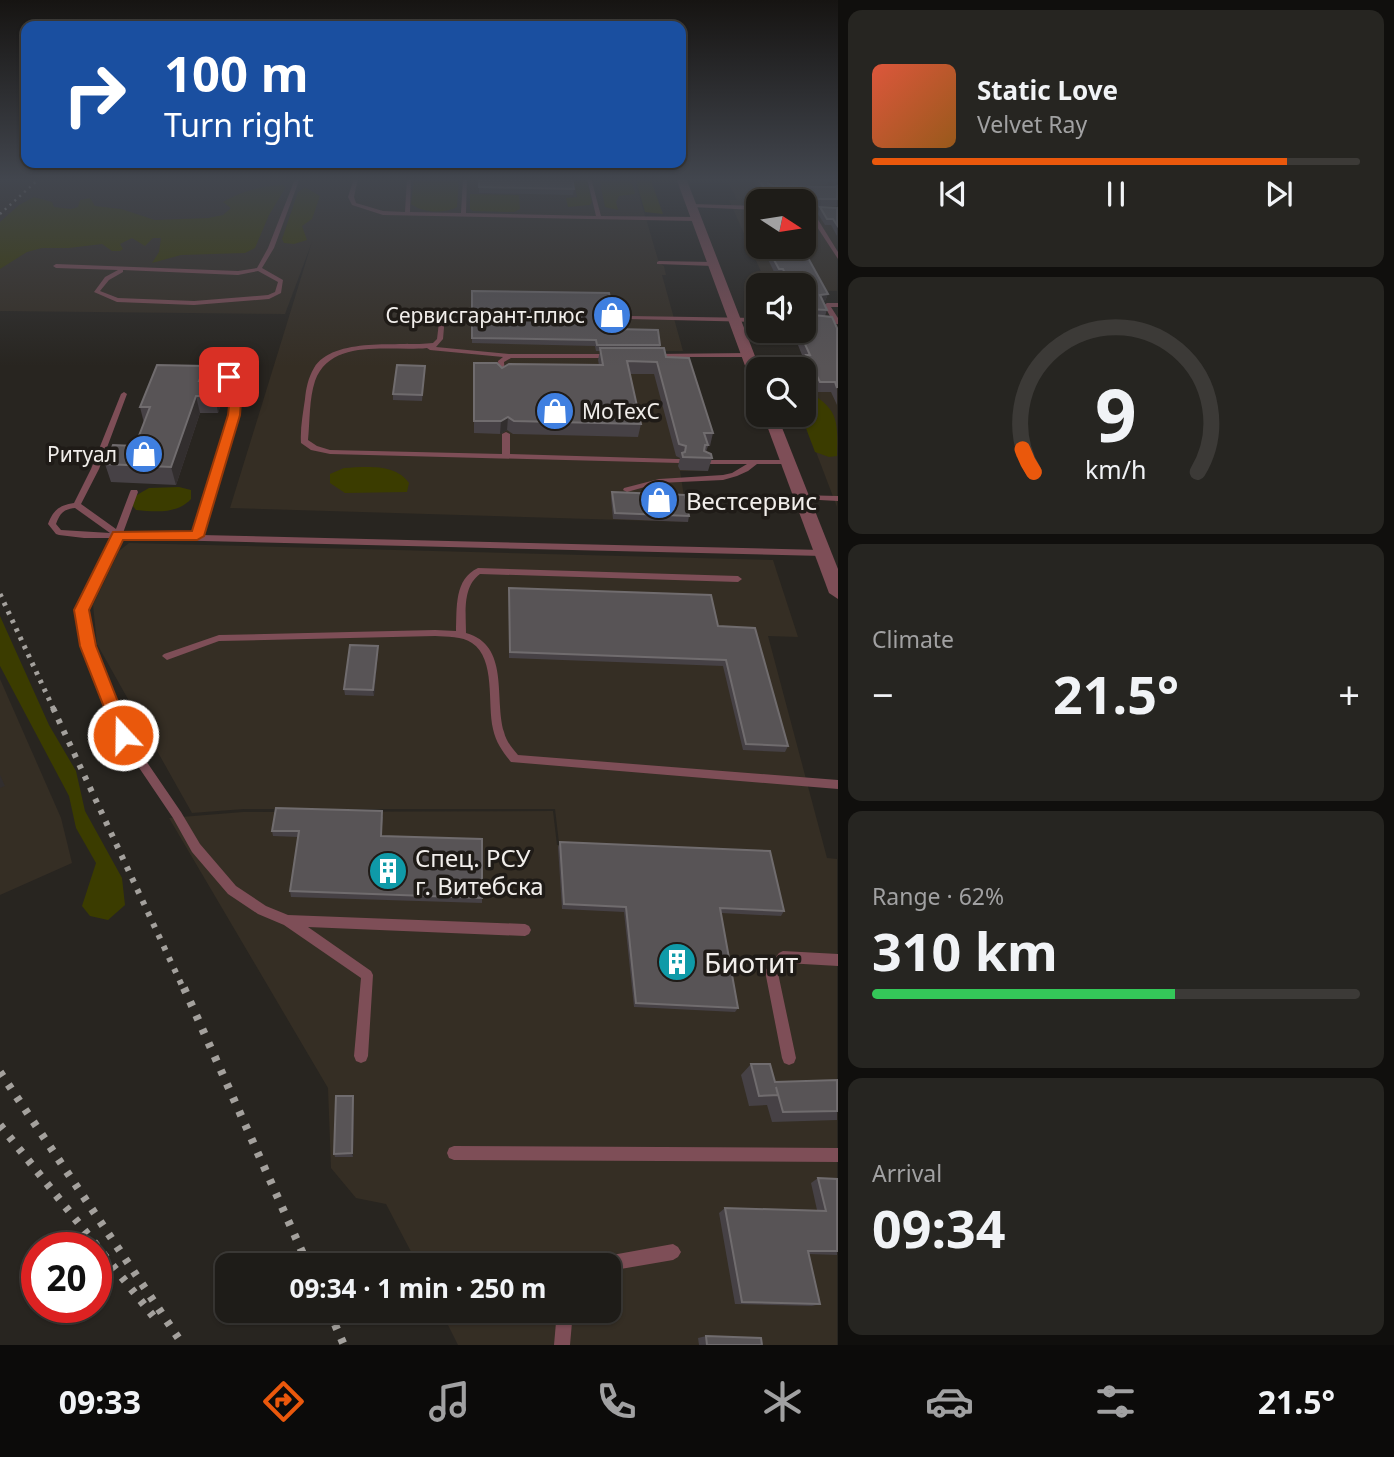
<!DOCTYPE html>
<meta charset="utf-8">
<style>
body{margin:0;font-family:"Noto Sans",sans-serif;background:#262521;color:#f1f3f6;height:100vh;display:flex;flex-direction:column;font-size:26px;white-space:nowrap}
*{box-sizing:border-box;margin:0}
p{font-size:23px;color:#a1a1a2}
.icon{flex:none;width:38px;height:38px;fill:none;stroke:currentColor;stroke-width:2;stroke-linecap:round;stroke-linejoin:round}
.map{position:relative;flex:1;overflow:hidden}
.side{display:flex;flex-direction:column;gap:10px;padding:10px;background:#100f0d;width:556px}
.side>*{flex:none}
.top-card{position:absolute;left:21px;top:21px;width:665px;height:147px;border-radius:14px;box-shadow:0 2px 5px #0004,0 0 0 2px #3c3a37;background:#1a4fa0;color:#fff;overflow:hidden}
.needle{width:46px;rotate:102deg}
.buttons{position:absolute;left:746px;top:189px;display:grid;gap:14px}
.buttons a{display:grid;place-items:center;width:70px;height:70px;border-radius:14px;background:#1e1c18;box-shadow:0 2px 5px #0004,0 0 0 2px #3c3a37;font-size:35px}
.speed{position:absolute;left:21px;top:1232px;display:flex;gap:14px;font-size:35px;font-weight:700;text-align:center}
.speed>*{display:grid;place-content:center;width:91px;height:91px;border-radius:50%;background:#1e1c18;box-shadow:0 2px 5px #0004,0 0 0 2px #3c3a37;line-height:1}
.speed .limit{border:10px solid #d22;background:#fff;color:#111}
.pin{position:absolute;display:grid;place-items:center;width:60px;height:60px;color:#fff;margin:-30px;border-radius:14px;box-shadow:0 4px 10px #0006}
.me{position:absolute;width:77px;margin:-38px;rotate:339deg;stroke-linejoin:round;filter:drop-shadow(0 0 5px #0008)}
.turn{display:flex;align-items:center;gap:24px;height:147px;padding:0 28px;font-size:32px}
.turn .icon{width:91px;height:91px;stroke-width:2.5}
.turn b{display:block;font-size:49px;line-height:60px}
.big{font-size:52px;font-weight:700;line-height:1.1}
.side .widget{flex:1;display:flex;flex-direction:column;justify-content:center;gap:10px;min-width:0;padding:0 24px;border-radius:14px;background:#262521}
.side .dial{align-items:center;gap:0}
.dial svg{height:182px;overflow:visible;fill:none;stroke:#3c3a37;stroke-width:7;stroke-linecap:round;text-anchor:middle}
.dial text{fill:#f1f3f6;stroke:none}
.song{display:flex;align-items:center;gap:21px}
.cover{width:84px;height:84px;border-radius:10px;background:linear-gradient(135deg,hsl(10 70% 55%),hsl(30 70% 35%))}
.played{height:7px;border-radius:4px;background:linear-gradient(90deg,#ea580c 85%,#3c3a37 85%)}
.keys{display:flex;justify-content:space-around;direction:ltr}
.heat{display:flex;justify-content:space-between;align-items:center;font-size:38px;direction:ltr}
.charge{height:10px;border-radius:5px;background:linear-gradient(90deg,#34c759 62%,#3c3a37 0)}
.trip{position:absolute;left:215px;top:1253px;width:406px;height:70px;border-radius:14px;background:#1e1c18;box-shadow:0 2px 5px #0004,0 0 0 2px #3c3a37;font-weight:700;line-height:70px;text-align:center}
.tabs{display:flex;height:112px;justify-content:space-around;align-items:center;background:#0c0b0a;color:#a1a1a2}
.tabs .icon{width:49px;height:49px}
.tabs .on{color:#ea580c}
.tabs b{font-size:32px;color:#f1f3f6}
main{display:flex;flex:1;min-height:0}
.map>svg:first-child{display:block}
</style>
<main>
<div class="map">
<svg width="838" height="1345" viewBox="0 0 838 1345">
<rect width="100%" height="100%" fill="#282520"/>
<g fill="#352e24" fill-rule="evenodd">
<path d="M 0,178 L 634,178 L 659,263 L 664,266 L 666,275 L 662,275 L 683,351 L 654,351 L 686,370 L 710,446 L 701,446 L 708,471 L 680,471 L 688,522 L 230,508 L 312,242 L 285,314 L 0,311 Z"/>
<path d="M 726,178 L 837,178 L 837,291 L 803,290 L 803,285 L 767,285 L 729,200 L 737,200 ZM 758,201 L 803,201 L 803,247 L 758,247 Z"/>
<path d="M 781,359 L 837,361 L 837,507 L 802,415 L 803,369 L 785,369 Z"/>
<path d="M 129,543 L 773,560 L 798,637 L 768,636 L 827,858 L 837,859 L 837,1345 L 458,1345 L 441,1311 L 609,1311 L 609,1265 L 418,1265 L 386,1204 L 356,1198 L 331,1168 L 328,1088 L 169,818 L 243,812 L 553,811 L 557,845 L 671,850 L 559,843 L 555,809 L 244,809 L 192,813 L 97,644 L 93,605 L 119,551 Z"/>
<path d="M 0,679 L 61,818 L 72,863 L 0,895 Z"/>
</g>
<g fill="#3b3c00">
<path d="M 414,178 L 459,178 L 457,207 C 444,214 423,213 411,204 Z"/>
<path d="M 599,178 C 617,178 632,173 635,194 L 619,196 L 616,202 L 618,210 L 605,207 Z"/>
<path d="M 635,178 L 650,178 L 663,214 L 645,212 Z"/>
<path d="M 573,179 L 587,181 L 592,202 L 590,205 L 568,207 L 566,198 L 577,197 Z"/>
<path d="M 283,185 L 286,187 L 269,215 L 255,248 L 245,253 L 181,255 L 152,263 L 159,252 L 161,238 L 153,238 L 145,246 L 132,238 L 120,244 L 123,249 L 120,251 L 112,251 L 102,244 L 69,248 L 42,248 L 27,252 L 0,269 L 0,222 L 19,205 L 34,197 L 52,202 L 54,207 L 71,209 L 78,207 L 80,200 L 90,198 L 95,206 L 121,209 L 155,220 L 208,218 L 223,215 L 231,208 L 223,202 C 241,191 262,186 283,185 Z"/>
<path d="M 305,187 L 320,196 L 312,219 L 302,226 L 307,240 L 294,244 L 284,243 L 282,239 L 298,192 Z"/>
<path d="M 470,194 L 519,195 L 520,209 L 514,212 L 473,211 L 470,209 Z"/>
<path d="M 803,388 C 838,409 838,417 837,456 L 829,457 L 815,452 L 801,415 Z"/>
<path d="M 344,468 C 366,467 395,463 409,483 L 407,492 L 345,493 L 330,483 L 330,474 Z"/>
<path d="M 179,487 L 191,490 L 191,499 C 177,514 156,512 136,510 L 132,505 L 135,496 L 149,488 Z"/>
<path d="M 0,616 L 49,725 L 76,771 L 85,811 L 122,878 L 125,905 L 108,920 L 90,916 L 82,906 L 96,863 L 76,828 L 69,796 L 0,666 Z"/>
</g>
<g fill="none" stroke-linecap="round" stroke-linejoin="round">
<g fill="#7e4e57" fill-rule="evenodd">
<path d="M 86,178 L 300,178 L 274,248 L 262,268 L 283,280 L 281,293 L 269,299 L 194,305 L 117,302 L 94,292 L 105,277 L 118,270 L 56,268 L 53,266 L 56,264 L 238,271 L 257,268 L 268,248 L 295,179 L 88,179 ZM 123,270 L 238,275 L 258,271 L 278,282 L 275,292 L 268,295 L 194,301 L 118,298 L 100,291 L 109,280 L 123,272 Z"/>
<path d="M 354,178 L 358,178 L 354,197 L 356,203 L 383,211 L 405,212 L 407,178 L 411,178 L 410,212 L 461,213 L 463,178 L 467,178 L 466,213 L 596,216 L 587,178 L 591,178 L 601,216 L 696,217 L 699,219 L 696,221 L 383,215 L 352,205 L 348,197 Z"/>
<path d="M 692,204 L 758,206 L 758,210 L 690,207 L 689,206 Z"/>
<path d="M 809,208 L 812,210 L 838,252 L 838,259 L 806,210 Z"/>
<path d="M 659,261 L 713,262 L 716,264 L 713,266 L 657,264 L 657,262 Z"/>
<path d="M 827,303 L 838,303 L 838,307 L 831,307 L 838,318 L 838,324 L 803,323 L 803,319 L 832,320 L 824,305 Z"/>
<path d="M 461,309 L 463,310 L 463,312 L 445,316 L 443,339 L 436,347 L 509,354 L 611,354 L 614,356 L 611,358 L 511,358 L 504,362 L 505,376 L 502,378 L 499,376 L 498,361 L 503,357 L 430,350 L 427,348 C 391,352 331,337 315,381 C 309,399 310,421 308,440 L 317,446 L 330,450 L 502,454 L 502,434 L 506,432 L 510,434 L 510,454 L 677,459 L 680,459 L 680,463 L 330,454 L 311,450 L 301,443 C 300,429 303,413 305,399 C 306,389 308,378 314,368 C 333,336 401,347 433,343 L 437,339 L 440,314 Z"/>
<path d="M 630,316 L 758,318 L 758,322 L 628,319 L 627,318 Z"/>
<path d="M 654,354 L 748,353 L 751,355 L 748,357 L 652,357 L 652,355 Z"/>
<path d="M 229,375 L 231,376 L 240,388 L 238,415 L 201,535 L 822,550 L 826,553 L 822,556 L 120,539 L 87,610 L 93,646 L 127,733 L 181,812 L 200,844 L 236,886 L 266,906 L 288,915 L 525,924 L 529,926 L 531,930 L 529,934 L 525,936 L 308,927 L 371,971 L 373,975 L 368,1056 L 366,1061 L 361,1063 L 356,1061 L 354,1056 L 361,978 L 284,925 L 258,914 L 228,894 L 192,852 L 173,818 L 119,738 L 83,646 L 77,610 L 112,538 L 84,538 L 59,535 L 56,534 L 48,524 C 53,510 60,505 74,503 L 91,469 L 121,394 L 124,392 L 127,394 L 99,469 L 81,504 L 116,529 L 130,492 L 131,490 L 137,490 L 138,492 L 123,533 L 193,535 L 230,415 L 234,388 L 226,377 ZM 75,508 L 110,533 L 61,530 L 56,524 C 60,513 64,509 75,508 Z"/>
<path d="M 703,460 L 787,460 L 791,462 L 787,464 L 757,464 L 748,471 L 737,476 L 723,480 L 659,483 L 627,492 L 623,490 L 624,488 L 659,479 L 723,475 L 732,473 L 747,464 L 703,464 Z"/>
<path d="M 798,495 L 838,496 L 838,501 L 801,499 L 798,499 Z"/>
<path d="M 478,568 L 738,576 L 742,579 L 738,582 L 480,574 C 462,587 466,613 466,633 C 510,645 494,698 504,732 C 506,741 512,748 518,755 L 838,780 L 838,789 L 511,762 C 503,752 496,743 493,729 C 487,704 496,659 472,643 C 462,636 447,637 435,636 L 219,641 L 167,660 L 162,656 L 164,654 L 219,635 L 435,630 L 456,631 C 457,608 454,579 478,568 Z"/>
<path d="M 783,951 L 838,954 L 838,966 L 786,963 L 778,973 L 796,1058 L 794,1063 L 789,1065 L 784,1063 L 782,1058 L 765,971 L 779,953 Z"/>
<path d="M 454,1146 L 838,1148 L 838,1162 L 454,1160 L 449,1158 L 447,1153 L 449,1148 Z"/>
<path d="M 673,1244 L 678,1247 L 681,1252 L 678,1257 L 673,1260 L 609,1271 L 609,1265 L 593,1265 L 596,1260 L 601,1257 Z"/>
<path d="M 557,1311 L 573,1311 L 570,1345 L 554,1345 Z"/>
</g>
<g fill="#7e4e57" fill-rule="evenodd">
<path d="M 676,178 L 686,178 L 760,369 L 758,369 L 758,386 L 751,382 Z"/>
<path d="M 763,415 L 777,415 L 838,569 L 838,599 L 829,593 Z"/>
</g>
<path stroke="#a4a19d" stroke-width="2.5" stroke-dasharray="2 4.5" stroke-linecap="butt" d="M 0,214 L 40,178"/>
<path stroke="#a4a19d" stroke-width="5" stroke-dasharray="3.5 6" stroke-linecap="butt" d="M 0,594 L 54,710"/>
<path stroke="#a4a19d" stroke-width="6" stroke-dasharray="4.5 8" stroke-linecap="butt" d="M 53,708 L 184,990"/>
<g stroke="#a4a19d" stroke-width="8" stroke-dasharray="5 10" stroke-linecap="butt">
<path d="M 184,988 L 308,1265"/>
<path d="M 0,1072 L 183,1345"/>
<path d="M 0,1125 L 153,1316"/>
<path d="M 329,1311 L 344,1345"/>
</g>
</g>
<g fill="#464145">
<path d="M 479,178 L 574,189 L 573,195 L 479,193 Z"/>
<path d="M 751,178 L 767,178 L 768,183 L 773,186 L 835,187 L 832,182 L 827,185 L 775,185 L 773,178 L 837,178 L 837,206 L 806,206 L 815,218 L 813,225 L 803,225 L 803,201 L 767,201 Z"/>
<path d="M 820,207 L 837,208 L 837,236 L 831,225 L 825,225 L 818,214 Z"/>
<path d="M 758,208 L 758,239 L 746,215 L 748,209 Z"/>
<path d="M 803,234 L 810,246 L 808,253 L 805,253 L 828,294 L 825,301 L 823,301 L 827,310 L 825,316 L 837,328 L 837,405 L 831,392 L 816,392 L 803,364 L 804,360 L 794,335 L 795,331 L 803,331 L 803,285 L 785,285 L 781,277 L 776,276 L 762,247 L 803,247 Z"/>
<path d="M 472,291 L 617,329 L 660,345 L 660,348 L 666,357 L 713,433 L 710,446 L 708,446 L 706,452 L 712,458 L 708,471 L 680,470 L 678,466 L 680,458 L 676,456 L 654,374 L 629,374 L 641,424 L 638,437 L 513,434 L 507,430 L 500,434 L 474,433 L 474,363 L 502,368 L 599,365 L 598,360 L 600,351 L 596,351 L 595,346 L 472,343 Z"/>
<path d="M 425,366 L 422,401 L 393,400 L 393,394 Z"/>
<path d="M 208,381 L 223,398 L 218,413 L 200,413 L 176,485 L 111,482 L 105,464 L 135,446 L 144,423 L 140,407 Z"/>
<path d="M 612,492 L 689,516 L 688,522 L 613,519 L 611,498 Z"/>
<path d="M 509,588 L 718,626 L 788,746 L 785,752 L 743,750 L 723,666 L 509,658 Z"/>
<path d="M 378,652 L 374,696 L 345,695 L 344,689 Z"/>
<path d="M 383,817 L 381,836 L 482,898 L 482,903 L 291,897 L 290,891 L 298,837 L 273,836 L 272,831 Z"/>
<path d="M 560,842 L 784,911 L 781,916 L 721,913 L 738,1008 L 735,1012 L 634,1007 L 624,912 L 562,909 L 558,847 Z"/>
<path d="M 751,1064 L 775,1082 L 837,1080 L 837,1120 L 772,1122 L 767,1105 L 749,1106 L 741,1075 Z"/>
<path d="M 354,1099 L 353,1157 L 335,1157 L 334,1154 Z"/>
<path d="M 818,1178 L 837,1179 L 837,1255 L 808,1254 L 820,1304 L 812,1306 L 735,1304 L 719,1213 L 725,1208 L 817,1210 L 811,1183 Z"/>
<path d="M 706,1336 L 762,1345 L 699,1345 L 698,1338 Z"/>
</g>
<g fill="#322e2e">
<path d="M 831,178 L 833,178 L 832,182 L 827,185 L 829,179 Z"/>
<path d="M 828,294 L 825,301 L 817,302 L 820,295 Z"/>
<path d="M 205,366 L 208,383 L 199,381 Z"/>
<path d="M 219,381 L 223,398 L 218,413 L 215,396 Z"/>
<path d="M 196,396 L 200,413 L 176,485 L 171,467 Z"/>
<path d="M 508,417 L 507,430 L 500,434 L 501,421 Z"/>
<path d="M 378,646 L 378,652 L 374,696 L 373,690 Z"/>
<path d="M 0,775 L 5,786 L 0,788 Z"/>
<path d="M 353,1096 L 354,1099 L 353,1157 L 352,1153 Z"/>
</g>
<g fill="#585456" stroke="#706c6e" stroke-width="2">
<path d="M 479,178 L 572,178 L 574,189 L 479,187 Z"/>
<path d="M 757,178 L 767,178 L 768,183 L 773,186 L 835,187 L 837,186 L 837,199 L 803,199 L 803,201 L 774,201 Z"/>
<path d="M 777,178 L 831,178 L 829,179 L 777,179 Z"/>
<path d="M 803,205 L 807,207 L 815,218 L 803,218 Z"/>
<path d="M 820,207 L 837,208 L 837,225 L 833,219 L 827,219 Z"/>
<path d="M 758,208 L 758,228 L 748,209 Z"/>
<path d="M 803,234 L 810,246 L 803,246 Z"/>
<path d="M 767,247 L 802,247 L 828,294 L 820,295 L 827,310 L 806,309 L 803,313 L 803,285 L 790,285 L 783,269 L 779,269 Z"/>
<path d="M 472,291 L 609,293 L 617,329 L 658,330 L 660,345 L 597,345 L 596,340 L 472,338 Z"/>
<path d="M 803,314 L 832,317 L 837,328 L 837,388 L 835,382 L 820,382 L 806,355 L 810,355 L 799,331 L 803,331 Z"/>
<path d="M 600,348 L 664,348 L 666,357 L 689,358 L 713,433 L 704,433 L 708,445 L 705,445 L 704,451 L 711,454 L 712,458 L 683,457 L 682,453 L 685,452 L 686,446 L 679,444 L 657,362 L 627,361 L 641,424 L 514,421 L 508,417 L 501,421 L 474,421 L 474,363 L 497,363 L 502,368 L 509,364 L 603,365 Z"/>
<path d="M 157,365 L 205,366 L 199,381 L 219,381 L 215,396 L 196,396 L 171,467 L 105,464 L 113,445 L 135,446 L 150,407 L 140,407 Z"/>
<path d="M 397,365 L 425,366 L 422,395 L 393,394 Z"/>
<path d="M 612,492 L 685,495 L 689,516 L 615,513 Z"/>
<path d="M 509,588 L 711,595 L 718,626 L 755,628 L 788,746 L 746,744 L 726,660 L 510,652 Z"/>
<path d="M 350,645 L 378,646 L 373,690 L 344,689 Z"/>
<path d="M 276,808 L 382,811 L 381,836 L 482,839 L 482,898 L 290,891 L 299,831 L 272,831 Z"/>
<path d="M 560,842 L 770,851 L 784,911 L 720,908 L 738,1008 L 636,1003 L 626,907 L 564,904 Z"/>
<path d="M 751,1064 L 770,1064 L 775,1082 L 837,1080 L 837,1111 L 783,1112 L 776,1087 L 778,1095 L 759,1096 Z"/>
<path d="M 336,1096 L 353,1096 L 352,1153 L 334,1154 Z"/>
<path d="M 818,1178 L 837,1179 L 837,1251 L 808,1251 L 820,1304 L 742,1302 L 725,1208 L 826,1211 Z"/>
<path d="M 706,1336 L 761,1338 L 762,1345 L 707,1345 Z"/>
</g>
<linearGradient id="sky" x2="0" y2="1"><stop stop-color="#161412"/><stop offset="0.49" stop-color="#42464e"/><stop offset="1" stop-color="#42464e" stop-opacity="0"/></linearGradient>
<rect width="838" height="366" fill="url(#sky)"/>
<path fill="#ea580c" stroke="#983908" stroke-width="2" d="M 225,375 L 233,375 L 242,388 L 240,415 L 204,536 L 197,540 L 123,540 L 89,610 L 96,646 L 131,735 L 129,739 L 117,739 L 115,735 L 80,646 L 74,610 L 113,532 L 192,531 L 228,415 L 231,388 L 223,377 Z"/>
<defs>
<symbol id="shop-disc" viewBox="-11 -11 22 22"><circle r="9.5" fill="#3f7fe0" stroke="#1f1b17"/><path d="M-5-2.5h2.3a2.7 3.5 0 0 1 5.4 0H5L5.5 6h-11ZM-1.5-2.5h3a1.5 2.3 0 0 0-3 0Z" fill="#fff"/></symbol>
<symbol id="building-disc" viewBox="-11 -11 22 22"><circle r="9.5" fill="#0f9aa8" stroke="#1f1b17"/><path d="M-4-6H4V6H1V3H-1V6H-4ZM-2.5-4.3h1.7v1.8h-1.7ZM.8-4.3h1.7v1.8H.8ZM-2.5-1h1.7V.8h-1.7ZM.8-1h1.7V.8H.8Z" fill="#fff"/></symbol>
</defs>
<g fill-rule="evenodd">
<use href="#shop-disc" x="590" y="293" width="44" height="44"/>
<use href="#shop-disc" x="533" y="389" width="44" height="44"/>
<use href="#shop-disc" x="122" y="432" width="44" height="44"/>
<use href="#shop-disc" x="637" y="478" width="44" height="44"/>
<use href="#building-disc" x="366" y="849" width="44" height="44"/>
<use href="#building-disc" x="655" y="940" width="44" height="44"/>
</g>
<g text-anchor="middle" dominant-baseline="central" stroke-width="7" stroke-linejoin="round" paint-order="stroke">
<g font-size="21" fill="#f1eeeb" stroke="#1f1b17" text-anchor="end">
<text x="585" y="315">Сервисгарант-плюс</text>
<text x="582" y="411" text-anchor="start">MoTexC</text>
<text x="117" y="454">Ритуал</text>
</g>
<g font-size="24" fill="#f1eeeb" stroke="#1f1b17" text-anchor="start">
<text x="686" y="500">Вестсервис</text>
<text x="415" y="857">Спец. РСУ<tspan x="415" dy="28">г. Витебска</tspan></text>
</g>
<g font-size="28" fill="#f1eeeb" stroke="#1f1b17" text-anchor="start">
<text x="704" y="962">Биотит</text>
</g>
</g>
</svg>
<div class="buttons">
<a><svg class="needle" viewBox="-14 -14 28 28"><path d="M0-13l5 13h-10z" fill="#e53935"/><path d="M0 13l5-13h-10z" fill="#a1a1a2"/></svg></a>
<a><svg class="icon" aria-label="sound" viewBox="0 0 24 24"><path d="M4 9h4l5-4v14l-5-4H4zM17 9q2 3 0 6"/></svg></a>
<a><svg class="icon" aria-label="search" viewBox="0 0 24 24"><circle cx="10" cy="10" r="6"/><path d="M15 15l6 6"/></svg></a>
</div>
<div class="speed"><div class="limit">20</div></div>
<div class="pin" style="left:229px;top:377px;background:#d93025"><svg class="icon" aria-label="arrive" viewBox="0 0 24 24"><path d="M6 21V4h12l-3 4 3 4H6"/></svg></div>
<svg class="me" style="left:123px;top:735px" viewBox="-20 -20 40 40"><circle r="17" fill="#ea580c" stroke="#fff" stroke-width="3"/><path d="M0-11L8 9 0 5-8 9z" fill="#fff"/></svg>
<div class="trip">09:34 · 1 min · 250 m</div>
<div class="top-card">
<div class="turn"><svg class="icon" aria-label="right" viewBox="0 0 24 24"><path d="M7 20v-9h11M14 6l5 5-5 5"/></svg><div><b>100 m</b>Turn right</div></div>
</div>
</div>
<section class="side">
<div class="widget">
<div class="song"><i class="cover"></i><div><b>Static Love</b><p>Velvet Ray</p></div></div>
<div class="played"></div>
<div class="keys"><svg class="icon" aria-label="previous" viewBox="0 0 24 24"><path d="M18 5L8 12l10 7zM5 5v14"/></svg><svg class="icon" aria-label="pause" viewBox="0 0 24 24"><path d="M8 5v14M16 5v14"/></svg><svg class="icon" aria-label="next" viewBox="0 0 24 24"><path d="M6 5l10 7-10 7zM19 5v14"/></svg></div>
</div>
<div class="widget dial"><svg viewBox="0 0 100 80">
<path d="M14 69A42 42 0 1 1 86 69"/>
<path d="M14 69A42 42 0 0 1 9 59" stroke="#ea580c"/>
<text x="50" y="56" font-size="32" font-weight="700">9</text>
<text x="50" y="72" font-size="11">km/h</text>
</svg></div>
<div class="widget"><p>Climate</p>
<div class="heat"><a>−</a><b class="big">21.5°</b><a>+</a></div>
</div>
<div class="widget"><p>Range · 62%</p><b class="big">310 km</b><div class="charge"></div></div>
<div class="widget"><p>Arrival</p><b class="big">09:34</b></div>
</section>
</main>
<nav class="tabs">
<b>09:33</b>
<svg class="icon on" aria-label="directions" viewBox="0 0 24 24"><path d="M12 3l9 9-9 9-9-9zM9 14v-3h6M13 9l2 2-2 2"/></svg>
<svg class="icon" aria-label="music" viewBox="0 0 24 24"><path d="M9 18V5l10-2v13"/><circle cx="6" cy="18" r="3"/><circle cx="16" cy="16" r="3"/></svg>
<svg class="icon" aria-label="phone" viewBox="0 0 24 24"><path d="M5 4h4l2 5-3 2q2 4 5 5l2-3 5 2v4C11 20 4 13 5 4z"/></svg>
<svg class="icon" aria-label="climate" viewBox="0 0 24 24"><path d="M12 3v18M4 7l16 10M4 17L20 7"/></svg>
<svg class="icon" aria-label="car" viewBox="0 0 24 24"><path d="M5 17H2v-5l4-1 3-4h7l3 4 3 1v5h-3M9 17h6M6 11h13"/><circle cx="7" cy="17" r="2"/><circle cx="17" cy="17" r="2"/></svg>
<svg class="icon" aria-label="filters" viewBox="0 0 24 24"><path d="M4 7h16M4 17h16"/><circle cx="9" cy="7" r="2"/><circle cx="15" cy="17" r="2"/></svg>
<b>21.5°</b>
</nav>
